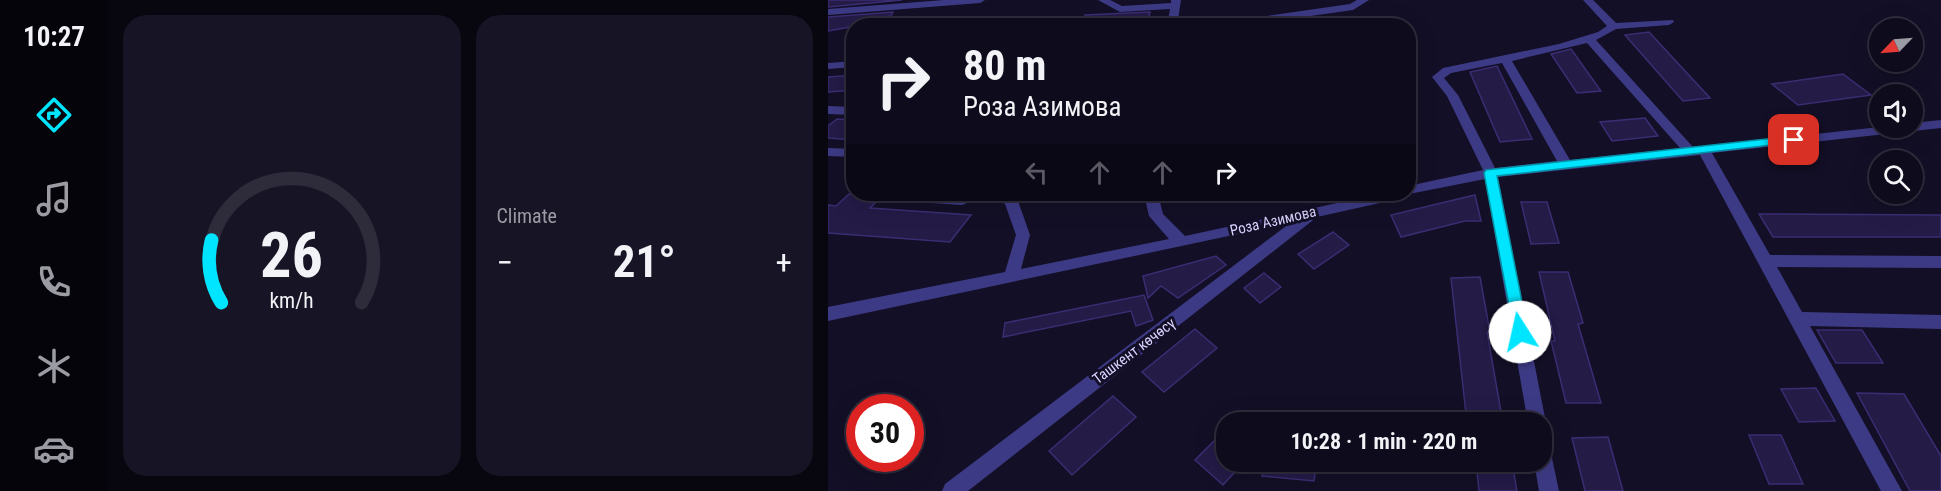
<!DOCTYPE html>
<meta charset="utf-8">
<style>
body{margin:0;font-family:"Roboto Condensed",sans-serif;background:#171425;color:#f1f3f6;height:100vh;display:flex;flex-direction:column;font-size:22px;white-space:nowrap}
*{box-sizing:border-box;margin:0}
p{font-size:20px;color:#9b9ba3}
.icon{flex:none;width:33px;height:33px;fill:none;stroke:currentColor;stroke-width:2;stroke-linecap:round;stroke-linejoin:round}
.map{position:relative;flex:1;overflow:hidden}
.sheet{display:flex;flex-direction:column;gap:15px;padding:15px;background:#08060f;width:720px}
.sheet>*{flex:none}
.guide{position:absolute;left:18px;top:18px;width:570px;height:183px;border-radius:24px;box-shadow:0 6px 24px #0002,0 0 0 2px #2e2b3b;background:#0e0b1c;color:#f1f3f6;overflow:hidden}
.needle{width:39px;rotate:245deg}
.fabs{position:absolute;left:1041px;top:18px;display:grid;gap:12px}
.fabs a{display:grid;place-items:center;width:54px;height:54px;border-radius:50%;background:#0e0b1c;box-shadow:0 6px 24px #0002,0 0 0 2px #2e2b3b;font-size:30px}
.speed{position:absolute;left:18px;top:394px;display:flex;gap:12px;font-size:30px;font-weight:700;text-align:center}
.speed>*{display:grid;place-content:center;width:78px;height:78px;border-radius:50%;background:#0e0b1c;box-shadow:0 6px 24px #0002,0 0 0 2px #2e2b3b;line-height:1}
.speed .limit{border:9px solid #d22;background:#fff;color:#111}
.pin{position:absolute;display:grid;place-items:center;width:51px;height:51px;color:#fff;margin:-26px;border-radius:12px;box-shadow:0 3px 9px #0006}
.me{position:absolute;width:66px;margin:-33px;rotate:350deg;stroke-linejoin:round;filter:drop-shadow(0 0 4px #0008)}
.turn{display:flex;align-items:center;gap:21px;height:126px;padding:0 18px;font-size:27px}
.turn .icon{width:78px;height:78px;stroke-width:2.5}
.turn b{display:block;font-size:42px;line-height:51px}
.lanes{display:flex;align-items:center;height:57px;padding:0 18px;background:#0003;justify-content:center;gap:30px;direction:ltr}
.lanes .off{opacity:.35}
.big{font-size:45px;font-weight:700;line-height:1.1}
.sheet .widget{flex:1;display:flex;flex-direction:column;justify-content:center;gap:9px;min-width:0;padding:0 21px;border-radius:24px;background:#171425}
.sheet .dial{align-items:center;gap:0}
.dial svg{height:156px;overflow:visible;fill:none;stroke:#2e2b3b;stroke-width:7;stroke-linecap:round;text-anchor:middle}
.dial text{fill:#f1f3f6;stroke:none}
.heat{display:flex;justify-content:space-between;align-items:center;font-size:33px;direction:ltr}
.sheet .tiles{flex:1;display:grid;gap:15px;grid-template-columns:repeat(2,1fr)}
.trip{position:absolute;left:388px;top:412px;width:336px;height:60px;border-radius:24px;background:#0e0b1c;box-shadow:0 6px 24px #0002,0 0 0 2px #2e2b3b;font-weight:700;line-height:60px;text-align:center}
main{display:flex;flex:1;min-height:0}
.dock{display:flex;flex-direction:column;width:108px;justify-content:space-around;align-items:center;background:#06040b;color:#9b9ba3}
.dock .icon{width:42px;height:42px}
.dock .on{color:#00e5ff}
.dock b{font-size:27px;color:#f1f3f6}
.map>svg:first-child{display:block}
</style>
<main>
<nav class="dock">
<b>10:27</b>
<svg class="icon on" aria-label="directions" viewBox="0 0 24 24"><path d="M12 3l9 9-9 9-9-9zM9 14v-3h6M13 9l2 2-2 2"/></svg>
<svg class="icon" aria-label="music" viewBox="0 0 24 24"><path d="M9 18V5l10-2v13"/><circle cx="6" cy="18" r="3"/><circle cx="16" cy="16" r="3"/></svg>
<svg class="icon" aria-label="phone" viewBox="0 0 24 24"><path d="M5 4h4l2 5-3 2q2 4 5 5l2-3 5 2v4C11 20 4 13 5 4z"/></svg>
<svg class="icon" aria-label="climate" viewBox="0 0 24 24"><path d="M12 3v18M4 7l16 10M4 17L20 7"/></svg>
<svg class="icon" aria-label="car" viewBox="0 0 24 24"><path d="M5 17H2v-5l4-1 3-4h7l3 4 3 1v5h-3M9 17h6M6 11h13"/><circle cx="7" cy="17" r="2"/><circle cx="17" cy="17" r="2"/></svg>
</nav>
<section class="sheet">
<div class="tiles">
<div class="widget dial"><svg viewBox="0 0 100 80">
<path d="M14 69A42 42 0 1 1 86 69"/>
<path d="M14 69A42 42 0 0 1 9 37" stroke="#00e5ff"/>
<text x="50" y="56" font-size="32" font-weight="700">26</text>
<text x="50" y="72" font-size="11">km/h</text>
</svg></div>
<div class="widget"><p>Climate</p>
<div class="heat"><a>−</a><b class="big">21°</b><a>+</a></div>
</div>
</div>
</section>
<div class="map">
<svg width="1113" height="491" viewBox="0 0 1113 491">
<rect width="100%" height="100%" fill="#130f26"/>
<g fill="#241b47" stroke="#3b2d73" stroke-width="1.5">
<path d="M 0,0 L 74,0 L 0,7 Z"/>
<path d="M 65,12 L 63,16 L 44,18 L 39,24 L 0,31 L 0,17 Z"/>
<path d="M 322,12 L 319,26 L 258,26 L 257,15 Z"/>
<path d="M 821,32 L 882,98 L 855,101 L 797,35 Z"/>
<path d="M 743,49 L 773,91 L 749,93 L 723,54 Z"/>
<path d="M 669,66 L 704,139 L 672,142 L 642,72 Z"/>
<path d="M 1015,74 L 1043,95 L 970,105 L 944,84 Z"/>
<path d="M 26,75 L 26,90 L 0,92 L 0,77 Z"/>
<path d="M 817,118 L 830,136 L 784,141 L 772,122 Z"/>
<path d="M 9,119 L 26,120 L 26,140 L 0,138 L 0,126 Z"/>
<path d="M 21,194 L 56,194 L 42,208 L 143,215 L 122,242 L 0,233 L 0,205 L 8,206 Z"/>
<path d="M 647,195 L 653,221 L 637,221 L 573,237 L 563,215 Z"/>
<path d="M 693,202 L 719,202 L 731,243 L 703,244 Z"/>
<path d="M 931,214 L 1113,215 L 1113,237 L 945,237 Z"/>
<path d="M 505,232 L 521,245 L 486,269 L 470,254 Z"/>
<path d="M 388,256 L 398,265 L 350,298 L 333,286 L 320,298 L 315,276 Z"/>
<path d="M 711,272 L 740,272 L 755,323 L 750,324 L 773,403 L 738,403 L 723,341 L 727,341 Z"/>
<path d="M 436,273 L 453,287 L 432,303 L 416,288 Z"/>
<path d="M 652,277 L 662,332 L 659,332 L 675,423 L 639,423 L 623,278 Z"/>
<path d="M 316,295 L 325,320 L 308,326 L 303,311 L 175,337 L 177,323 Z"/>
<path d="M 367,329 L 389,348 L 336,392 L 314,372 Z"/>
<path d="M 989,330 L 1034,330 L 1055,363 L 1008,363 Z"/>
<path d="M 988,388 L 1007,421 L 971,422 L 953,389 Z"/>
<path d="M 1029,393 L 1076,394 L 1113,456 L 1113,491 L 1082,491 Z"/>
<path d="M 285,396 L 308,417 L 244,475 L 221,451 Z"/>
<path d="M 399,428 L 399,462 L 416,462 L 395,485 L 367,460 Z"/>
<path d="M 921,435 L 953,435 L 975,484 L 941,484 Z"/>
<path d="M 780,437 L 795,491 L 757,491 L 744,438 Z"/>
<path d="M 437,462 L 489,462 L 486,481 L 434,476 Z"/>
<path d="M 648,462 L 684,462 L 689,491 L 651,491 Z"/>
</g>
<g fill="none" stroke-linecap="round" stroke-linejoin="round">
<g fill="#3d3a85" fill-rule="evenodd">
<path d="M 116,0 L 157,0 L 152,3 L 0,15 L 0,9 Z"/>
<path d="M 270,0 L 282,0 L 294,6 L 343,3 L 343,0 L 353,0 L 349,26 L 339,26 L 342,9 L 292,12 Z"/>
<path d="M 529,0 L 541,0 L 525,10 L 434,23 L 429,26 L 415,26 L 432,17 L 522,4 Z"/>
<path d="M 755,0 L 765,0 L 788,23 L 845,20 L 846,22 L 841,25 L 788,29 L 768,40 L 865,147 L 1052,127 L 1084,128 L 1084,123 L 1113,120 L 1113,128 L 884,153 L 942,255 L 1113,256 L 1113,268 L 949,267 L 974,312 L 1113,315 L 1113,329 L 982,326 L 1074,491 L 1053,491 L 872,155 L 670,177 L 718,423 L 714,430 L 714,423 L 700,423 L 657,179 L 576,195 L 570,199 L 489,217 L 140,491 L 114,491 L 117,484 L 462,223 L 0,321 L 0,307 L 177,272 L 188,235 L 177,204 L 165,197 L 163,194 L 180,194 L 190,201 L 202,235 L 193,269 L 341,239 L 321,216 L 316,194 L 330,194 L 335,214 L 357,236 L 551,194 L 580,194 L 580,186 L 655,170 L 619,96 L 604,77 L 615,68 L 731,44 L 770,32 L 779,26 ZM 759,43 L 852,148 L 742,160 L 684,61 ZM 674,63 L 729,161 L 667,168 L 630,95 L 616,78 L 623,73 Z"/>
<path d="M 26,61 L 26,67 L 0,69 L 0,63 Z"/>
<path d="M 0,106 L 26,107 L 26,115 L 0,114 Z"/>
<path d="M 0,148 L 26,149 L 26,157 L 0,156 Z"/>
<path d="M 84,194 L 146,194 L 139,203 L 134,205 L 89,202 L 84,200 L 82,197 Z"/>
<path d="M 714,442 L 721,444 L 731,491 L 711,491 L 706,462 L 714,462 Z"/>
</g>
</g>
<path fill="#00e5ff" stroke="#0095a6" stroke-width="1.5" d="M 966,136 L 970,137 L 970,142 L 669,176 L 700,332 L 697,337 L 687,337 L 656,173 L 658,170 Z"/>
<g text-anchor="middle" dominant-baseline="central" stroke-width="6" stroke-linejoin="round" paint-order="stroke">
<g font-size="15" fill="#d9d4ff" stroke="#130f26">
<text transform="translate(445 221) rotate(-13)">Роза Азимова</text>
<text transform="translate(306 351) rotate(-37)">Ташкент көчөсү</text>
</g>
</g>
</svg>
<div class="fabs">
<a><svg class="needle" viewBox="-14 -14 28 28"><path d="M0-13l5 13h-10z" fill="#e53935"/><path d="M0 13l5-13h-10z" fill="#9b9ba3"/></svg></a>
<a><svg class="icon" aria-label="sound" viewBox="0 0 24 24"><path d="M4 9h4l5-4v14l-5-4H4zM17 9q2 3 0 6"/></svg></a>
<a><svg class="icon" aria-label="search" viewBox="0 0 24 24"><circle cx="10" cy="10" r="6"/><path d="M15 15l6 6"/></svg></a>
</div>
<div class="speed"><div class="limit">30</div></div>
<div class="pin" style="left:966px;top:140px;background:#d93025"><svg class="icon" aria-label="arrive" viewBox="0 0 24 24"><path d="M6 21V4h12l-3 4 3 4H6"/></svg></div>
<svg class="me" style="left:692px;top:332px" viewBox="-20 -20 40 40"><circle r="19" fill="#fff"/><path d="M0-13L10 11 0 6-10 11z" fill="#00e5ff"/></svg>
<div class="trip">10:28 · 1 min · 220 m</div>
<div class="guide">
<div class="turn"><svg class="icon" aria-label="right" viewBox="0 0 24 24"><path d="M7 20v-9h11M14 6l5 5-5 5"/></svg><div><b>80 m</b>Роза Азимова</div></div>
<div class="lanes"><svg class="icon off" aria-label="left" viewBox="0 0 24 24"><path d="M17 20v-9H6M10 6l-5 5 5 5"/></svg><svg class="icon off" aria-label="ahead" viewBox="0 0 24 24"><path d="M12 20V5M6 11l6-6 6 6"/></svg><svg class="icon off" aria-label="ahead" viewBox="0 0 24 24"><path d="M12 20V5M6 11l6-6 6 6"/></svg><svg class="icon" aria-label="right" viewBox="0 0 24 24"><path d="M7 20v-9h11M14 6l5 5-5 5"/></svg></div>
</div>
</div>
</main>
